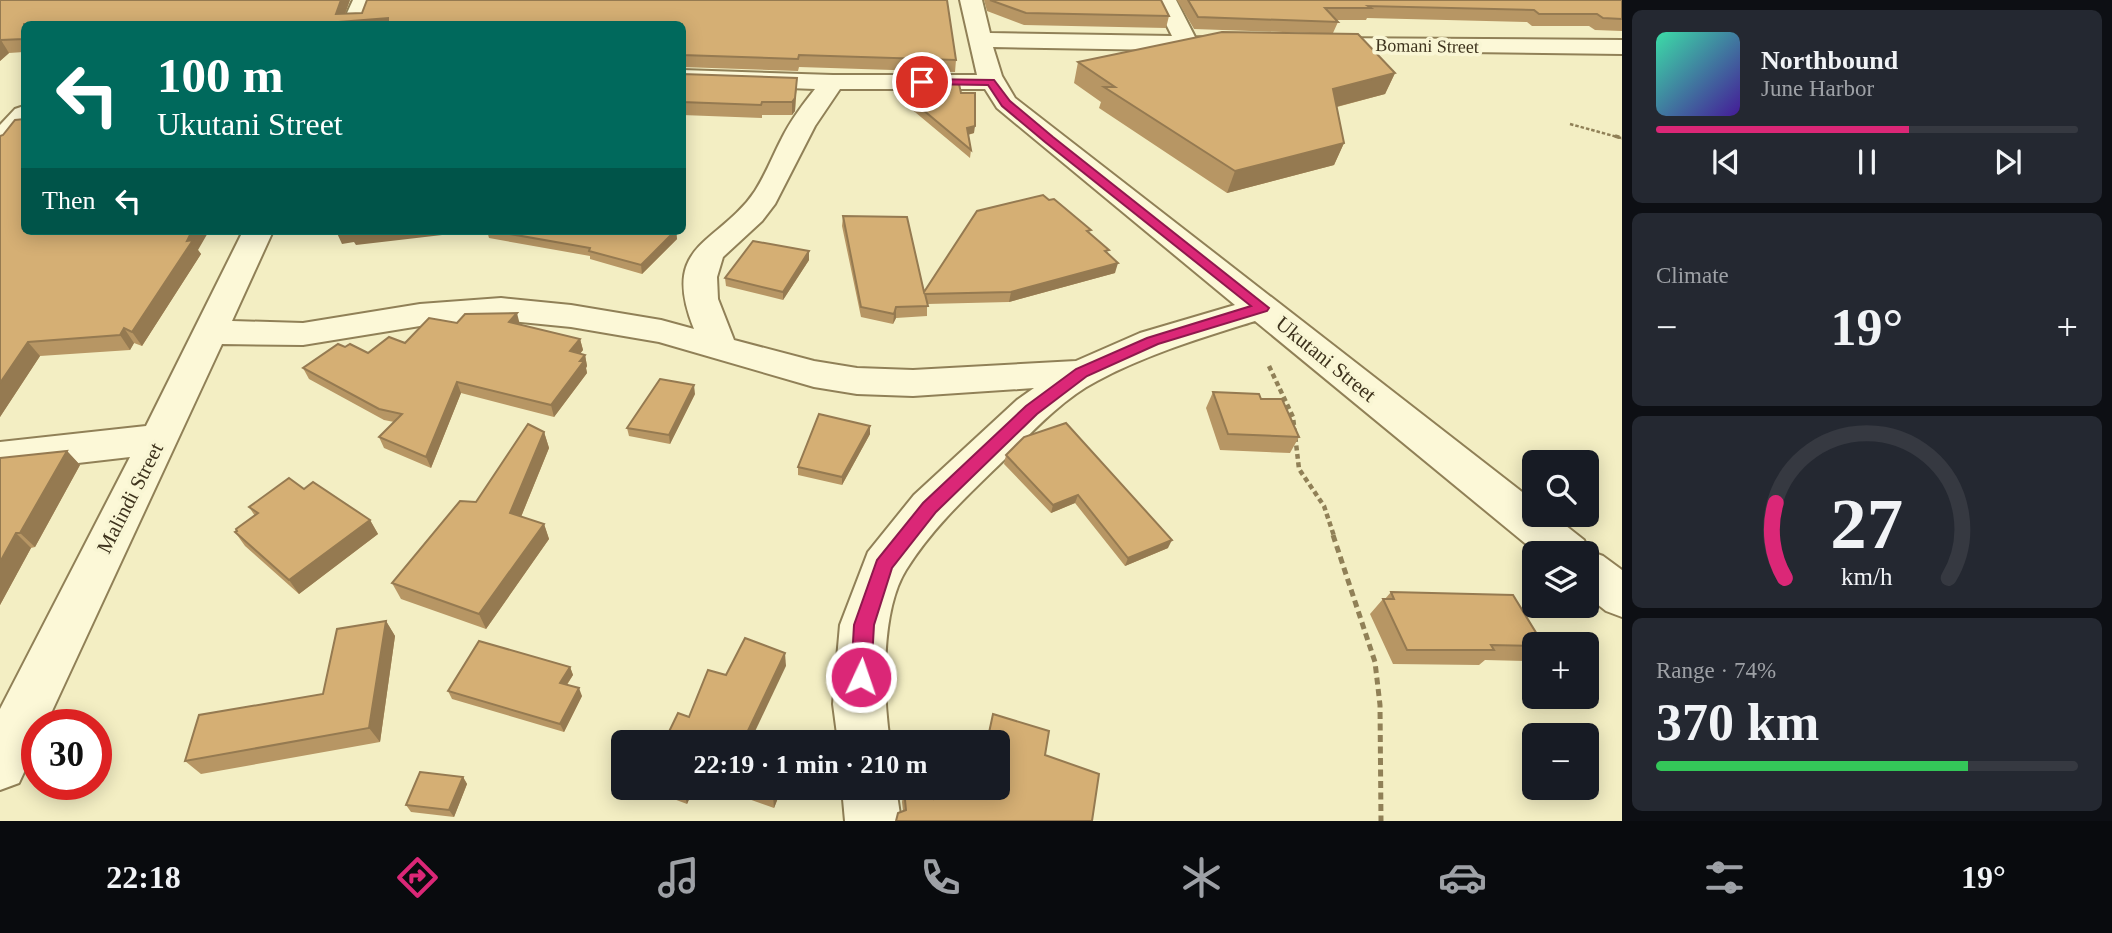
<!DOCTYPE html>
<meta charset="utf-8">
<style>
body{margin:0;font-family:"Times New Roman",serif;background:#242831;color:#f1f3f6;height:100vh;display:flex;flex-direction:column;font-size:26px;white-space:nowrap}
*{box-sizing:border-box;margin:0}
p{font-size:23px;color:#9ea1a6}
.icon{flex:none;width:38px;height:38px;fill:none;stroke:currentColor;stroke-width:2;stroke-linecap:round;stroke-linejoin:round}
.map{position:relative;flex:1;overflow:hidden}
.panel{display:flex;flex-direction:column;gap:10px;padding:10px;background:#0d0f14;width:490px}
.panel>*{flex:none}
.guide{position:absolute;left:21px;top:21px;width:665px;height:214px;border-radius:10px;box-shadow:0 4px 18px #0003;background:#00695c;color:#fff;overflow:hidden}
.tools{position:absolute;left:1522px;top:450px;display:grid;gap:14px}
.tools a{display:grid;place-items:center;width:77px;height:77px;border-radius:10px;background:#171b24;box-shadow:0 4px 18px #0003;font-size:35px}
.speed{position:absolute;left:21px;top:709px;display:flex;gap:14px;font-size:35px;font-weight:700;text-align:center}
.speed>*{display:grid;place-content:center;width:91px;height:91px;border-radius:50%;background:#171b24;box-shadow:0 4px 18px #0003;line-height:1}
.speed .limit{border:10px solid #d22;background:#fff;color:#111}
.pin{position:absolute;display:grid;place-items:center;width:60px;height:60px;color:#fff;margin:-30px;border:4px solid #fff;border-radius:50%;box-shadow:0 2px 7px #0007}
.me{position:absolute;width:77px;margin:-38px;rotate:3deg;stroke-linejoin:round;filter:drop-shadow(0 0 5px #0008)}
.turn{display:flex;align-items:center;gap:24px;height:147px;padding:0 21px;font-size:32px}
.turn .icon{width:91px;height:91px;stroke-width:2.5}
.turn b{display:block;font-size:49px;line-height:60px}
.then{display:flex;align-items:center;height:66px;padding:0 21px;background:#0003;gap:14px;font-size:26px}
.big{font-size:52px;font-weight:700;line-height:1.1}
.panel .tile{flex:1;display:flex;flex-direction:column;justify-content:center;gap:10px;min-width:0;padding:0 24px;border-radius:10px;background:#242831}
.panel .dial{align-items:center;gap:0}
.dial svg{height:182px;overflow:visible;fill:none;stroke:#363941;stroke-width:7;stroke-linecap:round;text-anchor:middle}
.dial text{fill:#f1f3f6;stroke:none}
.song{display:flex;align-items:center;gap:21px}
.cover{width:84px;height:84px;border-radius:10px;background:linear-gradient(135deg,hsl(160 70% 55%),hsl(260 70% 35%))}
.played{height:7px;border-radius:4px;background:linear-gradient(90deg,#db2777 60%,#363941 60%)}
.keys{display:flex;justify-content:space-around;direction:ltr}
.heat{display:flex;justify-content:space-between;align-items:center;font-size:38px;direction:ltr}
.charge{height:10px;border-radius:5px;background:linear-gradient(90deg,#34c759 74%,#363941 0)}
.trip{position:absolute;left:611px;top:730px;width:399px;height:70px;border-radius:10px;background:#171b24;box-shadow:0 4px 18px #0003;font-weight:700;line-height:70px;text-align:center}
.dock{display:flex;height:112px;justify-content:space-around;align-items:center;background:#090b0e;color:#9ea1a6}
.dock .icon{width:49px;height:49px}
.dock .active{color:#db2777}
.dock b{font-size:32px;color:#f1f3f6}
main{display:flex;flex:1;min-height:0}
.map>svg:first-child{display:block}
</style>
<main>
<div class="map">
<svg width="1622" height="821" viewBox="0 0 1622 821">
<rect width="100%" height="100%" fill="#f3eec3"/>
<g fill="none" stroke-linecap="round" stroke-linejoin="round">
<defs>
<g id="minor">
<path d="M 353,0 L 375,0 L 364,24 L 342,24 Z"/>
<path d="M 960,0 L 982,0 L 990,33 L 1172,36 L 1154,0 L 1176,0 L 1195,37 L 1231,39 L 1234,44 L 1231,49 L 1223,51 L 993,47 L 1002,76 L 1015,98 L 1535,502 L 1535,514 L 1551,514 L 1584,540 L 1589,551 L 1603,556 L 1622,570 L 1622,617 L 1606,611 L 1587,596 L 1587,553 L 1537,553 L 1255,321 C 1201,338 1147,354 1097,381 C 1062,399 1032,432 1004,460 C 969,494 932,528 906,570 C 880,612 883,696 890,742 L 838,742 L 833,704 L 840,625 L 868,552 L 914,495 L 1017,400 L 1034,388 L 913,396 L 857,394 L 814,387 L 659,342 L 571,327 L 501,320 L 420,326 L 303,345 L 222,344 L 46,724 L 37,724 L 37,744 L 19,783 L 0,790 L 0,709 L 130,457 L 0,472 L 0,442 L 146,426 L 243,231 L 273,231 L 232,321 L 303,323 L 420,304 L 501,298 L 571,305 L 661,320 L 694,329 C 659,242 719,245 755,191 C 766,174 773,155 782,138 C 791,120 803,104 815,89 L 682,84 L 682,70 L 833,75 L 977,75 ZM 840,89 L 985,89 L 997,108 L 1235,305 L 1140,333 L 1076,361 L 913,370 L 857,368 L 814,361 L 734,340 L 718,299 L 717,277 L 723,257 L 762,221 L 775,204 L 815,126 Z"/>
<path d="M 1318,38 L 1622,40 L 1622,54 L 1310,50 L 1307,45 L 1310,40 Z"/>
<path d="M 24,106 L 24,129 L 10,147 L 0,149 L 0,125 L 15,109 Z"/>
<path d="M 842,788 L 896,788 L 901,821 L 845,821 Z"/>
</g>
</defs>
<use href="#minor" stroke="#908057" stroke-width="4"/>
<path stroke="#908057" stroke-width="2.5" stroke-dasharray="3.5 2" stroke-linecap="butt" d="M 1570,124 L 1621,138"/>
<path stroke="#908057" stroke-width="3.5" stroke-dasharray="4.5 2.5" stroke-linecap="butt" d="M 1615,136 L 1622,138"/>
<path stroke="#908057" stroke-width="4.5" stroke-dasharray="5 3.5" stroke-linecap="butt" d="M 1269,366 L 1293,417 L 1299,469 L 1324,506 L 1334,536"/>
<path stroke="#908057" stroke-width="5" stroke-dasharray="7 4.5" stroke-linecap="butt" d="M 1333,535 L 1375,662 L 1380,705 L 1381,821"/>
<use href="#minor" fill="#fcf8d7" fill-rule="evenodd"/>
</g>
<g fill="#b79664">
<path d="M 0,0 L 350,0 L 345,14 L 362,13 L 367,0 L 947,0 L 956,60 L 955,72 L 799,67 L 798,71 L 682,67 L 682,24 L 24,24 L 24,52 L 9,53 L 0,61 Z"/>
<path d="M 984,0 L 1161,0 L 1169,16 L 1166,28 L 1024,25 L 987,11 Z"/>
<path d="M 1177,0 L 1622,0 L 1622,31 L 1595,30 L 1589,26 L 1532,26 L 1527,22 L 1367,18 L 1366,20 L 1336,20 L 1338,22 L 1333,33 L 1395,73 L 1385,94 L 1337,107 L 1344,143 L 1334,165 L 1227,193 L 1099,108 L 1101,102 L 1074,83 L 1078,62 L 1310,33 L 1194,29 Z"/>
<path d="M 682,74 L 797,78 L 795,111 L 792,115 L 762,115 L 762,118 L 682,115 Z"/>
<path d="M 903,84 L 961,93 L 974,133 L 968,135 L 971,150 L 970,158 L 897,97 L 898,89 L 903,90 Z"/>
<path d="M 0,136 L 198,250 L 201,254 L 142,346 L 134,343 L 130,350 L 40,356 L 0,417 Z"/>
<path d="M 843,216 L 924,292 L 1090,234 L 1108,253 L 1115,273 L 1009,302 L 927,304 L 927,316 L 896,318 L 893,324 L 861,317 L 842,226 Z"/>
<path d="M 487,231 L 676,231 L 677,239 L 642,274 L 590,259 L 590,256 L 489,238 Z"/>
<path d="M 809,260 L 783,300 L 726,286 L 725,278 Z"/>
<path d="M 457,323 L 520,325 L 580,339 L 583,350 L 580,354 L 585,355 L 587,366 L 586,368 L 587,373 L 554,417 L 461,393 L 431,468 L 384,448 L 379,437 L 394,422 L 384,420 L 309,379 L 303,368 L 345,347 L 368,353 L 405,343 Z"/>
<path d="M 1213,392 L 1261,399 L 1299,437 L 1290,453 L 1220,450 L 1206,408 Z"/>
<path d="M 695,394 L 670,444 L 629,436 L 627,428 Z"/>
<path d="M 870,426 L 870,434 L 842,485 L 798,475 L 798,467 Z"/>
<path d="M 544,432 L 549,448 L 521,517 L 544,524 L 549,539 L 486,629 L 401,599 L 392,583 L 476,502 Z"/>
<path d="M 1024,437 L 1168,548 L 1125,566 L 1075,503 L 1051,513 L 1004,464 L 1006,455 Z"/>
<path d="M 67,451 L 80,465 L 35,547 L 31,548 L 0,605 L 0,458 Z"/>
<path d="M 304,489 L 370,520 L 378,534 L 299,594 L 245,546 L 235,532 L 237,531 L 236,529 L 255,516 L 249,507 Z"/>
<path d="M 1391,592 L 1535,644 L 1535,655 L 1528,661 L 1485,660 L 1479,665 L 1393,664 L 1370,614 L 1383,599 L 1385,599 Z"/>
<path d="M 386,621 L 395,636 L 380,742 L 201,774 L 185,761 L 323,694 Z"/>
<path d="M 570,667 L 573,675 L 567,685 L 582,696 L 564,732 L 452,699 L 448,691 Z"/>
<path d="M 993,714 L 1049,731 L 1045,755 L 1099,774 L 1092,821 L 896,821 L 898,813 L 903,811 L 902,802 L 904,790 L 933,799 L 936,788 L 998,788 L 998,742 L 986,742 Z"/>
<path d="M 463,777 L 467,784 L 454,817 L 411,812 L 406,805 Z"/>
<path d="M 649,788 L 694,788 L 687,804 L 650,790 Z"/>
<path d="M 718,788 L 782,788 L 774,808 Z"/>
</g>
<g fill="#957a51">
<path d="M 341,0 L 350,0 L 342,22 L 388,18 L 390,24 L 313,24 L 336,14 Z"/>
<path d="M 1,40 L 9,53 L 0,61 L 0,41 Z"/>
<path d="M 1395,73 L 1385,94 L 1324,110 L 1333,89 Z"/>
<path d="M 797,78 L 795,111 L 792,115 L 792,102 Z"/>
<path d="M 975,126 L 974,133 L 966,135 L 967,128 Z"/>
<path d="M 1344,143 L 1334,165 L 1227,193 L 1235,171 Z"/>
<path d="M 192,231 L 209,231 L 198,250 L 201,254 L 142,346 L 132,332 Z"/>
<path d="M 336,231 L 468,231 L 468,232 L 356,245 L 354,242 L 342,244 Z"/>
<path d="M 676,231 L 677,239 L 642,274 L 641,265 Z"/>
<path d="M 809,251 L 809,260 L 783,300 L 783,292 Z"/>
<path d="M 1118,263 L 1115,273 L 1009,302 L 1011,292 Z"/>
<path d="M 896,307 L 896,318 L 893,324 L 894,314 Z"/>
<path d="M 517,313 L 520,325 L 509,322 Z"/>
<path d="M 124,328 L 134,343 L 130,350 L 120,335 Z"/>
<path d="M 580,339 L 583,350 L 573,362 L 570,351 Z"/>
<path d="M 28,342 L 40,356 L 0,417 L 0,383 Z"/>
<path d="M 585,355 L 587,366 L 586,368 L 587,373 L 554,417 L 551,405 Z"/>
<path d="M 457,382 L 461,393 L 431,468 L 426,457 Z"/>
<path d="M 694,385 L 695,394 L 670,444 L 669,435 Z"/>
<path d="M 870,426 L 870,434 L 842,485 L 842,477 Z"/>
<path d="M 544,432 L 549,448 L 516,529 L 510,513 Z"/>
<path d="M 67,451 L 80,465 L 35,547 L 20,533 Z"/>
<path d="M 1078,495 L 1075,503 L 1051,513 L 1053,505 Z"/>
<path d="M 370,520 L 378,534 L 299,594 L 289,580 Z"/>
<path d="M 544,524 L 549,539 L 486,629 L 479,614 Z"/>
<path d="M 16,533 L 31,548 L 0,605 L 0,562 Z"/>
<path d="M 1172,540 L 1168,548 L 1125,566 L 1128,558 Z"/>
<path d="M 386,621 L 395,636 L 380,742 L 369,728 Z"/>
<path d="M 785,653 L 786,666 L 750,742 L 745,737 Z"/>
<path d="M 570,667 L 573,675 L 563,690 L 560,683 Z"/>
<path d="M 579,688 L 582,696 L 564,732 L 560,724 Z"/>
<path d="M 463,777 L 467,784 L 454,817 L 449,810 Z"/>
<path d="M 686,788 L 694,788 L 687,804 L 684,792 Z"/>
<path d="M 777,788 L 782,788 L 774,808 L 773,796 Z"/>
</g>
<g fill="#d5af74" stroke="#957a51" stroke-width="2">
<path d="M 0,0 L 341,0 L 336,14 L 362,13 L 367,0 L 947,0 L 956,60 L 799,55 L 798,59 L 682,55 L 682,24 L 388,24 L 388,18 L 313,24 L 24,24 L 24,39 L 1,40 L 0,41 Z"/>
<path d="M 990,0 L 1161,0 L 1169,16 L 1026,13 Z"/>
<path d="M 1188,0 L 1622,0 L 1622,19 L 1603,18 L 1597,14 L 1539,14 L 1534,10 L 1368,6 L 1371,8 L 1325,8 L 1338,22 L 1198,17 Z"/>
<path d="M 1222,32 L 1358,34 L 1395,73 L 1333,89 L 1344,143 L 1235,171 L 1104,87 L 1115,87 L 1078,62 Z"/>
<path d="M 682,74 L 797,78 L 795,98 L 792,102 L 762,102 L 761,105 L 682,102 Z"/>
<path d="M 903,84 L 959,84 L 961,93 L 975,93 L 975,126 L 967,128 L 971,150 L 898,89 L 904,90 Z"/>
<path d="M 24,119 L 24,231 L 192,231 L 187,241 L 193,240 L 132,332 L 124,328 L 120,335 L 28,342 L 0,383 L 0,136 L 3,135 L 15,120 Z"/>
<path d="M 1043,195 L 1049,200 L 1054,199 L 1091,230 L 1087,231 L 1109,250 L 1105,251 L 1118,263 L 1011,292 L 925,294 L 928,306 L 896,307 L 894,314 L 861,307 L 843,216 L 907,217 L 924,292 L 977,211 Z"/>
<path d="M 493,231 L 675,231 L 641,265 L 589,251 L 590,248 Z"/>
<path d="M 753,241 L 809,251 L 783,292 L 725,278 Z"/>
<path d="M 517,313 L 509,322 L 580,339 L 570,351 L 585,355 L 580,361 L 584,361 L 551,405 L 457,382 L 426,457 L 379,437 L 402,414 L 379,409 L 303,368 L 338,344 L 345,347 L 350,344 L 368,353 L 389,337 L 405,343 L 429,318 L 457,323 L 465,314 Z"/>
<path d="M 660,379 L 694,385 L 669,435 L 627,428 Z"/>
<path d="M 1213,392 L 1259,394 L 1261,399 L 1282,399 L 1299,437 L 1228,434 Z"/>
<path d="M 819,414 L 870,426 L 842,477 L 798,467 Z"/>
<path d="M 1066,423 L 1172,540 L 1128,558 L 1078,495 L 1053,505 L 1006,455 L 1024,437 Z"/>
<path d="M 528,424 L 544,432 L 510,513 L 544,524 L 479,614 L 392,583 L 460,501 L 476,502 Z"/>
<path d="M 67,451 L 20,533 L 16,533 L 0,562 L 0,458 Z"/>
<path d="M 289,478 L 304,489 L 313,482 L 370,520 L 289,580 L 235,532 L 237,531 L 236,529 L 258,513 L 249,507 Z"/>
<path d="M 1391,592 L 1513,595 L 1543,644 L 1535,644 L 1535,646 L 1491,645 L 1494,650 L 1407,650 L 1383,599 L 1394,599 Z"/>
<path d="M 386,621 L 369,728 L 185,761 L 199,715 L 323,694 L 337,629 Z"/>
<path d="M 745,638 L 785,653 L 745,737 L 761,742 L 664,742 L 678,713 L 689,717 L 708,670 L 726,675 Z"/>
<path d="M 479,641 L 570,667 L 560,683 L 579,688 L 560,724 L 448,691 Z"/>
<path d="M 993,714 L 1049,731 L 1045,755 L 1099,774 L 1092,821 L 896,821 L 898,813 L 906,810 L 904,790 L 933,799 L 936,788 L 998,788 L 998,742 L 987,742 Z"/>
<path d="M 420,772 L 463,777 L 449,810 L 406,805 Z"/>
<path d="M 672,788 L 686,788 L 684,792 Z"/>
<path d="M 750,788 L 777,788 L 773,796 Z"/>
</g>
<path fill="#db2777" stroke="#8e194d" stroke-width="2" d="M 922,79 L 994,80 L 1010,101 L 1053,137 L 1269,308 L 1267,311 L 1158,344 L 1087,376 L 1037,414 L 936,512 L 892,568 L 874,625 L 871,677 L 868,684 L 861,687 L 854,684 L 851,677 L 854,625 L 877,560 L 923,503 L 1026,406 L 1076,369 L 1147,338 L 1251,306 L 1045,142 L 1002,106 L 988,85 L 919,84 L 919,80 Z"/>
<g text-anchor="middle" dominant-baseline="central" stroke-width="7" stroke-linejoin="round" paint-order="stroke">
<g font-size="18" fill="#3e331d" stroke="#f9f6d4">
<text transform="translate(1427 46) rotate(1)">Bomani Street</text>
</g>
<g font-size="21" fill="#3e331d" stroke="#f9f6d4">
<text transform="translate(1326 359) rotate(39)">Ukutani Street</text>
<text transform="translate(130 498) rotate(-63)">Malindi Street</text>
</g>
</g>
</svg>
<div class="tools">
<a><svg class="icon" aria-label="search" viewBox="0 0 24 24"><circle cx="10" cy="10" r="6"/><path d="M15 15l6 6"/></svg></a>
<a><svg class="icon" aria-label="layers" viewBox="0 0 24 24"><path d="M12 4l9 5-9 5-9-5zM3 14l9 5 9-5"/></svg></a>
<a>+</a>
<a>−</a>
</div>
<div class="speed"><div class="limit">30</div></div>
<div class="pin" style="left:922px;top:82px;background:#d93025"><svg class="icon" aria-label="arrive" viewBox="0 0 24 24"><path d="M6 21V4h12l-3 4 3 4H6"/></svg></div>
<svg class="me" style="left:861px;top:677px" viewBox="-20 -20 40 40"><circle r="17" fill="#db2777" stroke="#fff" stroke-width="3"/><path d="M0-11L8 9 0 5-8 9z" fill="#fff"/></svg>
<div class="trip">22:19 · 1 min · 210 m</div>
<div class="guide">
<div class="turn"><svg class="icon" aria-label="left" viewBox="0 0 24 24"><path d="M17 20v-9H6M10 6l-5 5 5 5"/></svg><div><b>100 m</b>Ukutani Street</div></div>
<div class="then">Then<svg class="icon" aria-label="left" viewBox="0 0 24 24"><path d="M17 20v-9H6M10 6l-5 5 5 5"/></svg></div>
</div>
</div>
<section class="panel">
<div class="tile">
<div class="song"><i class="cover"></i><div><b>Northbound</b><p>June Harbor</p></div></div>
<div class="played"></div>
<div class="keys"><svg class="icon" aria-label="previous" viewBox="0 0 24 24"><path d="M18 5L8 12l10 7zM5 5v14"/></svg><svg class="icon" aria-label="pause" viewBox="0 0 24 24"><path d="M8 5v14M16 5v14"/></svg><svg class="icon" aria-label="next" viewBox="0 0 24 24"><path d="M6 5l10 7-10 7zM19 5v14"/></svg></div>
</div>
<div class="tile"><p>Climate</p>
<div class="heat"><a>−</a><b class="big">19°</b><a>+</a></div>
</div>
<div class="tile dial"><svg viewBox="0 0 100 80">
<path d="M14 69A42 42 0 1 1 86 69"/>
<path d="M14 69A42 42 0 0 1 10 36" stroke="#db2777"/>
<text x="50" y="56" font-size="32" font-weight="700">27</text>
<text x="50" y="72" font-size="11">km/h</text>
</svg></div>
<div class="tile"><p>Range · 74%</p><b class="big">370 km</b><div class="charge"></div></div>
</section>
</main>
<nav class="dock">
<b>22:18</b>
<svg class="icon active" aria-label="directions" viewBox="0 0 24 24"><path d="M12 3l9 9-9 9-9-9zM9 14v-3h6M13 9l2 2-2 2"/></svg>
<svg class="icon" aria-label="music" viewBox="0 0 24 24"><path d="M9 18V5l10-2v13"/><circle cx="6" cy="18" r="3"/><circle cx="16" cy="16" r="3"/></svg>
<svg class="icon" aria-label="phone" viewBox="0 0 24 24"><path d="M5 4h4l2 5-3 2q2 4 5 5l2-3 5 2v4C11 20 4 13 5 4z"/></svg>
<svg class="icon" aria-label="climate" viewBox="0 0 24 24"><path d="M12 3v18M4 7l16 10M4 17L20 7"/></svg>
<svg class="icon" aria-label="car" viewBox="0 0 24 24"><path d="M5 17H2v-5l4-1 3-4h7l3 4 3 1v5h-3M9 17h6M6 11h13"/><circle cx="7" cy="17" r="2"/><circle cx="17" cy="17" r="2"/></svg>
<svg class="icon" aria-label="filters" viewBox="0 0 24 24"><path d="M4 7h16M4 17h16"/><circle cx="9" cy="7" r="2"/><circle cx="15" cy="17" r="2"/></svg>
<b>19°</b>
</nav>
